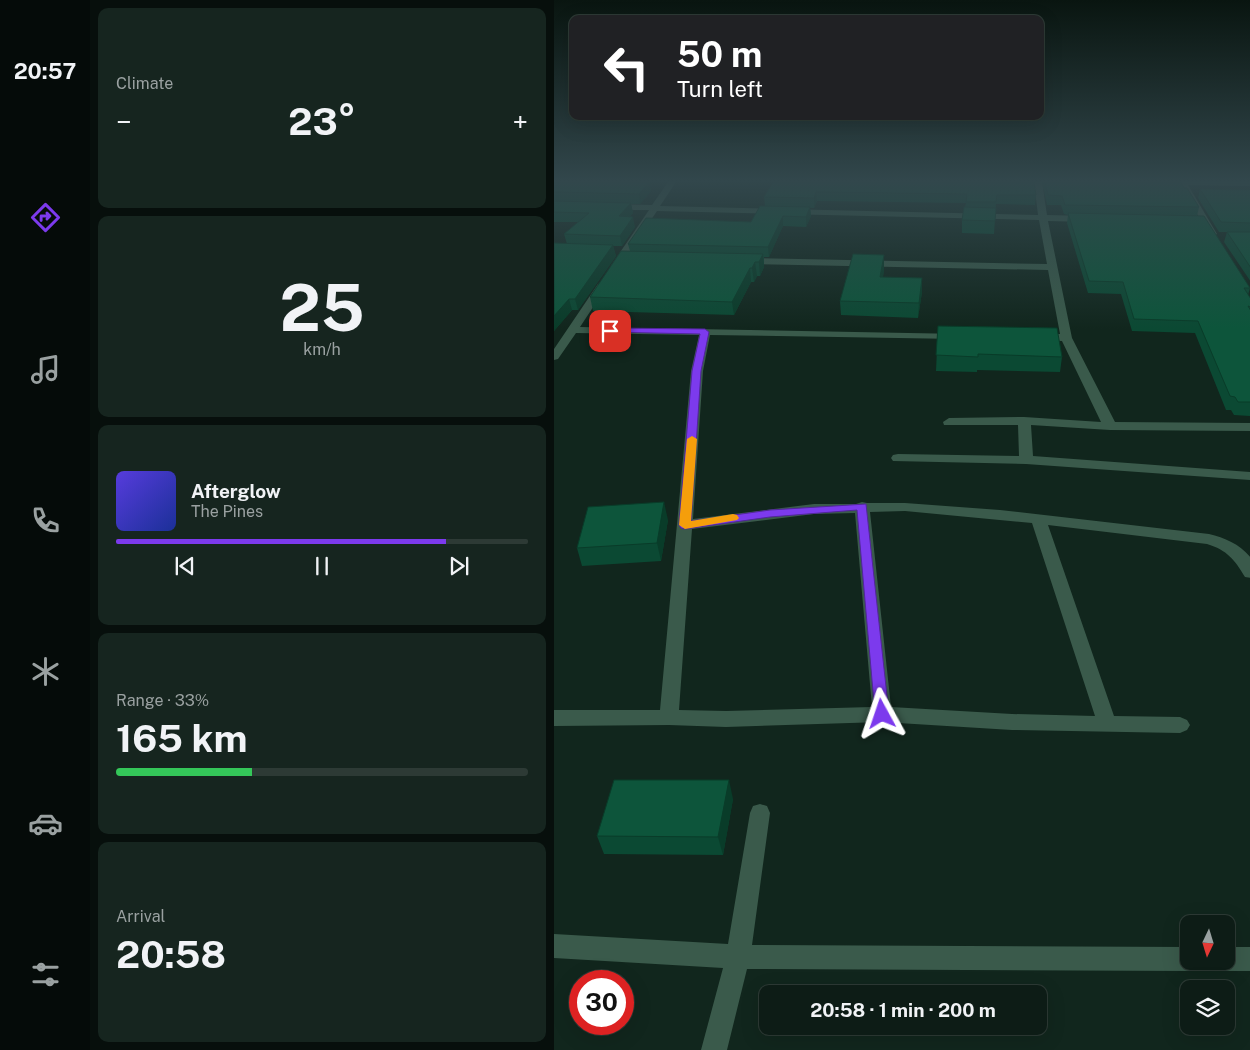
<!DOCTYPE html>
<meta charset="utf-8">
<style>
body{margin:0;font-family:"Public Sans",sans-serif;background:#16251f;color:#f1f3f6;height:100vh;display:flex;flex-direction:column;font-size:19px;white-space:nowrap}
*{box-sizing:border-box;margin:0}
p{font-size:16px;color:#9aa1a1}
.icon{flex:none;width:28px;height:28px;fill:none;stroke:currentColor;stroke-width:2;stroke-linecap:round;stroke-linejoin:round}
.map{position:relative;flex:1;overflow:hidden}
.side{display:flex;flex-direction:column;gap:8px;padding:8px;background:#070f0c;width:464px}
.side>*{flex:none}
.banner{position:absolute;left:15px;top:15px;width:475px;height:105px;border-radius:10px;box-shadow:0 5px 20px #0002,0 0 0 1px #2d3a35;background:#202124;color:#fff;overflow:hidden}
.needle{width:32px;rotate:184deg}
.controls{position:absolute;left:626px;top:915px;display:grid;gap:10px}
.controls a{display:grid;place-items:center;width:55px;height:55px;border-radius:10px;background:#0d1c16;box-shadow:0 5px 20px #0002,0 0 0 1px #2d3a35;font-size:25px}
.speed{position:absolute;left:15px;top:970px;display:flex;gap:10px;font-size:25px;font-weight:700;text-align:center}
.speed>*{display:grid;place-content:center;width:65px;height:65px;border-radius:50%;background:#0d1c16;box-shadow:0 5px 20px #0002,0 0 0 1px #2d3a35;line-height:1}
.speed .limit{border:8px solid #d22;background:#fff;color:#111}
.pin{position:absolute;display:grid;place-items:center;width:42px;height:42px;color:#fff;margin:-21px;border-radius:10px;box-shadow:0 2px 8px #0006}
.me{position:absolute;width:55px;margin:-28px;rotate:355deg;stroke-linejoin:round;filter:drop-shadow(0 0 4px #0008)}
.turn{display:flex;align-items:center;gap:18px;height:105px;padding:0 25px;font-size:22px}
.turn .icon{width:65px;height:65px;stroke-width:2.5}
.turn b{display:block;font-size:35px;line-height:42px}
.big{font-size:38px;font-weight:700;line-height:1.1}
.side .widget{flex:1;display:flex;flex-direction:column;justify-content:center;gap:8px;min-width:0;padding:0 18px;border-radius:10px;background:#16251f}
.side .dial{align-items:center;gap:0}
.dial b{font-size:65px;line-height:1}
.song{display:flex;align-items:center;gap:15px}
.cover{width:60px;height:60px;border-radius:8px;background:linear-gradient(135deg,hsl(250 70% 55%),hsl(230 70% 35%))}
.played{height:5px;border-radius:2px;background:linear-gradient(90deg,#7c3aed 80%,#2d3a35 80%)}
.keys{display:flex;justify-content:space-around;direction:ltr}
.heat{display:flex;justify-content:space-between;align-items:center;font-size:28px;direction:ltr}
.charge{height:8px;border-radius:4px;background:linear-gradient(90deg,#34c759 33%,#2d3a35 0)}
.trip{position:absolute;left:205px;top:985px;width:288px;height:50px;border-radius:10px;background:#0d1c16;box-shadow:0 5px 20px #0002,0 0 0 1px #2d3a35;font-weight:700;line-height:50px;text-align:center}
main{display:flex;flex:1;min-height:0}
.tab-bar{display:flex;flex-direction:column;width:90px;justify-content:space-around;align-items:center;background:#050b09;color:#9aa1a1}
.tab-bar .icon{width:35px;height:35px}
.tab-bar .current{color:#7c3aed}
.tab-bar b{font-size:22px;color:#f1f3f6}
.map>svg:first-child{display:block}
</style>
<main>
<nav class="tab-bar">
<b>20:57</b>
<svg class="icon current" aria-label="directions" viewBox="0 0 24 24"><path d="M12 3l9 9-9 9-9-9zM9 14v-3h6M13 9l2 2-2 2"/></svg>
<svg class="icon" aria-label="music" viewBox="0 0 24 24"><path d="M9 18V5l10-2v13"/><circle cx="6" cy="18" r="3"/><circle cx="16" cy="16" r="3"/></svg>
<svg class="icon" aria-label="phone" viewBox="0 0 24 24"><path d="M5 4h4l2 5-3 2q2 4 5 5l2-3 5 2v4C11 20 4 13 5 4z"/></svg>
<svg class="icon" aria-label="climate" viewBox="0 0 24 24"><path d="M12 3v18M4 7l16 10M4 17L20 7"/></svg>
<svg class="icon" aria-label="car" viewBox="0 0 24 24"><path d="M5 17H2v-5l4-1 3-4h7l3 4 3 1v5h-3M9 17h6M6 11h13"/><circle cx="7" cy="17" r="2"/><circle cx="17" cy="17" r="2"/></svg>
<svg class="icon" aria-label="filters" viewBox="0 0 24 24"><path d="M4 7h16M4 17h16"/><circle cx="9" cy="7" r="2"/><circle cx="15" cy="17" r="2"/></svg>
</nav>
<section class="side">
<div class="widget"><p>Climate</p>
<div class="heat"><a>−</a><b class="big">23°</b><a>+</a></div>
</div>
<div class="widget dial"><b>25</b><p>km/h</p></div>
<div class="widget">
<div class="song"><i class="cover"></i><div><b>Afterglow</b><p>The Pines</p></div></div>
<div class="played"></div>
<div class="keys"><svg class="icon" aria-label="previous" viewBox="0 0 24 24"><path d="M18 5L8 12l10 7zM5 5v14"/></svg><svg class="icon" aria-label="pause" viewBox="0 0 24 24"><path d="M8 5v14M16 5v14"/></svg><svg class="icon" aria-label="next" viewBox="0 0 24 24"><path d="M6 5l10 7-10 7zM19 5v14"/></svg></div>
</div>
<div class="widget"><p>Range · 33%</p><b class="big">165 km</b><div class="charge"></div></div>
<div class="widget"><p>Arrival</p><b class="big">20:58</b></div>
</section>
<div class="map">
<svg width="697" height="1050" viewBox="0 0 697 1050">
<rect width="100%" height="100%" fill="#11261d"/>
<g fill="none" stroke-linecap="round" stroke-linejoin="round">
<g fill="#3a5a4b" fill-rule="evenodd">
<path d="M 114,182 L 122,182 L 106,206 L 484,215 L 480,182 L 488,182 L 493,215 L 533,216 L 537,219 L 533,222 L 494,221 L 518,338 L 561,422 L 697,423 L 697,431 L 556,430 L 477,425 L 479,456 L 697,472 L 697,480 L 472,464 L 339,461 L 337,458 L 339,455 L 344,454 L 465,456 L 464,425 L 390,425 L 389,422 L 395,418 L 470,417 L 547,422 L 508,341 L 484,340 L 478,337 L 484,334 L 506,334 L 494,270 L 191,264 L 186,261 L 191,258 L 493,264 L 485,220 L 103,211 L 64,269 L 58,269 L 56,267 L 95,210 L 59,210 L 55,207 L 59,204 L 98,205 Z"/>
<path d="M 624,182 L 697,182 L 697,186 L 634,185 L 663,234 L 659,237 L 655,234 Z"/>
<path d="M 48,283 L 53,286 L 26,327 L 408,334 L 410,336 L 404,339 L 156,335 L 149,371 L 139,519 L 260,504 L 302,504 L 308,502 L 313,503 L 351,503 L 446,510 L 655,534 C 671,538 686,544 697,558 L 697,578 L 691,577 C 681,560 673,550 653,544 L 494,525 L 560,716 L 626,717 L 633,720 L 636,725 L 633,730 L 626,733 L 458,730 L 328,722 L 172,727 L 115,725 L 0,726 L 0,710 L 106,710 L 137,371 L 145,335 L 22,333 L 4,359 L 0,360 L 0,349 L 44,284 ZM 351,511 L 478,523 L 541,716 L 458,714 L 337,707 L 316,512 ZM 301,513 L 318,707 L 172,711 L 125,710 L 138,529 L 260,514 Z"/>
<path d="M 206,804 L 213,806 L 216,813 L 198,945 L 635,947 L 635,961 L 646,961 L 643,967 L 635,971 L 193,969 L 173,1050 L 147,1050 L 169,968 L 0,958 L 0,934 L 174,944 L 196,813 L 199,806 Z"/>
<path d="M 672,947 L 697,947 L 697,971 L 672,971 L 664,967 L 661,961 L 672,961 Z"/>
</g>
</g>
<g fill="#0b4933">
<path d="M 0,182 L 98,182 L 96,184 L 97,191 L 86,204 L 77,204 L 79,213 L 75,217 L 81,227 L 68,246 L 59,246 L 62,256 L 24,310 L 18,310 L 0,331 L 13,244 L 10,234 L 24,222 L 0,222 Z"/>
<path d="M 219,182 L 482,195 L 481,205 L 442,204 L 440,234 L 408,233 L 408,220 L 412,203 L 263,201 L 260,208 L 256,208 L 257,216 L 252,227 L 229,226 L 215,257 L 210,257 L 210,267 L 206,276 L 203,276 L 200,282 L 197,282 L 180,315 L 39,311 L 36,297 L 76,251 L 74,244 L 197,222 L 211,206 L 210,197 Z"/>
<path d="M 488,182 L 627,182 L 630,188 L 645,207 L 643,216 L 696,288 L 694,295 L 697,299 L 697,416 L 680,415 L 677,410 L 672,410 L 641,333 L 578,331 L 567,294 L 534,293 L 513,223 L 514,215 L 510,214 L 507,205 L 493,205 Z"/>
<path d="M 646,189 L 697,190 L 697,282 L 670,242 L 673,232 L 665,232 L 644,198 Z"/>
<path d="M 330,269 L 329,277 L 368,292 L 364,318 L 287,315 L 286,301 Z"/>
<path d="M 384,326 L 508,357 L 506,372 L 423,370 L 423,372 L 382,371 Z"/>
<path d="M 114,520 L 107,561 L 28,566 L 23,548 Z"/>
<path d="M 179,799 L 169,855 L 50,854 L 43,836 Z"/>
</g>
<g fill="#093c29">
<path d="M 92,182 L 98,182 L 96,184 L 97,191 L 86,204 L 85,194 Z"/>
<path d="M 262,192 L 263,201 L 260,208 L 260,198 Z"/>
<path d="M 77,203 L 79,213 L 67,226 L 65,216 Z"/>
<path d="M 256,207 L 257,216 L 252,227 L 252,217 Z"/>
<path d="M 229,216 L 229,226 L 215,257 L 214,247 Z"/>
<path d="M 79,217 L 81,227 L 68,246 L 66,236 Z"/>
<path d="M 59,245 L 62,256 L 24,310 L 21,299 Z"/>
<path d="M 209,254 L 210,267 L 206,276 L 205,262 Z"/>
<path d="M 330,255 L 330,269 L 327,291 L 326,277 Z"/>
<path d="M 201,262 L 203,276 L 200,282 L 198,268 Z"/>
<path d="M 196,268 L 197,282 L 180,315 L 178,302 Z"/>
<path d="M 368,278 L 368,292 L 364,318 L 365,303 Z"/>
<path d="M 15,299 L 18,310 L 0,331 L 0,316 Z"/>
<path d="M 110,502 L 114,520 L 107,561 L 103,543 Z"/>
<path d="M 175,780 L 179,799 L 169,855 L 164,837 Z"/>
</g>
<g fill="#0d553b" stroke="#093c29">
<path d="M 0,182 L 95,182 L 85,194 L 0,192 Z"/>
<path d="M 219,182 L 480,182 L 482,195 L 443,195 L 442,202 L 412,202 L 413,194 L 262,192 L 260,198 L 210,197 Z"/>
<path d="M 491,182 L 627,182 L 630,188 L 633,188 L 645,207 L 511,205 L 508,196 L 494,195 Z"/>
<path d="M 646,189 L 697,190 L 697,223 L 667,222 Z"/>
<path d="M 0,201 L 77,203 L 65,216 L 79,217 L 66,236 L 10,234 L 35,213 L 0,212 Z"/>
<path d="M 206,206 L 256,207 L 252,217 L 229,216 L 214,247 L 74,244 L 92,218 L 197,222 Z"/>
<path d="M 410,207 L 442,208 L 441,221 L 408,220 Z"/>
<path d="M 514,213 L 650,216 L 696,288 L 690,288 L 697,299 L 697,307 L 694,306 L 697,311 L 697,402 L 684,402 L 681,397 L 676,396 L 644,321 L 580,319 L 569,282 L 535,281 Z"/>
<path d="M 673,232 L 697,232 L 697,268 Z"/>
<path d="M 0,243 L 59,245 L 21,299 L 15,299 L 0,316 Z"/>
<path d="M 67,251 L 209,254 L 205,262 L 201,262 L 198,268 L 196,268 L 178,302 L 36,297 Z"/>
<path d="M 299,254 L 330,255 L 326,277 L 368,278 L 365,303 L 286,301 Z"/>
<path d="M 384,326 L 503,328 L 508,357 L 424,354 L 424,357 L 382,355 Z"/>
<path d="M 110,502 L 103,543 L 23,548 L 34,507 Z"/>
<path d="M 60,780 L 175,780 L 164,837 L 43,836 Z"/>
</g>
<linearGradient id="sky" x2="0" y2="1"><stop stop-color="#091510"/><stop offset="0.55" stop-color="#32474c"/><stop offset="1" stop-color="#32474c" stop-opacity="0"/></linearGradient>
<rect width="697" height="329" fill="url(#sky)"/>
<path fill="#7c3aed" stroke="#51269a" d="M 56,328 L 151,329 L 155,332 L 147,371 L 137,521 L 216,510 L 312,504 L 335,714 L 333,718 L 328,720 L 323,718 L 321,714 L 303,510 L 216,517 L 131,529 L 127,528 L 125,525 L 138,371 L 146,334 L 53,332 L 52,331 Z"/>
<path fill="#f59e0b" d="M 138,436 L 143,439 L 137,521 L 179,514 L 183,515 L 185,518 L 183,520 L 131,529 L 125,525 L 133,439 Z"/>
</svg>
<div class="controls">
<a><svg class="needle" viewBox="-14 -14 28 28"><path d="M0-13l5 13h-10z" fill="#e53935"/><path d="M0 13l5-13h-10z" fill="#9aa1a1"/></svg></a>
<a><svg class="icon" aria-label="layers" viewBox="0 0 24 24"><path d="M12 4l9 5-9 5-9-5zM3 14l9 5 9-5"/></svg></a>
</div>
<div class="speed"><div class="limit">30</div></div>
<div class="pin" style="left:56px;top:331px;background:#d93025"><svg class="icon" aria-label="arrive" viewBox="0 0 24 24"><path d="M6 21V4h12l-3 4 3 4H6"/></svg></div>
<svg class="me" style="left:328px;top:714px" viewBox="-20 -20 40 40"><path d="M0-17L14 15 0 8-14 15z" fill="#7c3aed" stroke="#fff" stroke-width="4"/></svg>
<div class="trip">20:58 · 1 min · 200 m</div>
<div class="banner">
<div class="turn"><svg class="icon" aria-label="left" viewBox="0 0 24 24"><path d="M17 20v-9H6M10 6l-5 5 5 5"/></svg><div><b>50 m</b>Turn left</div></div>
</div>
</div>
</main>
